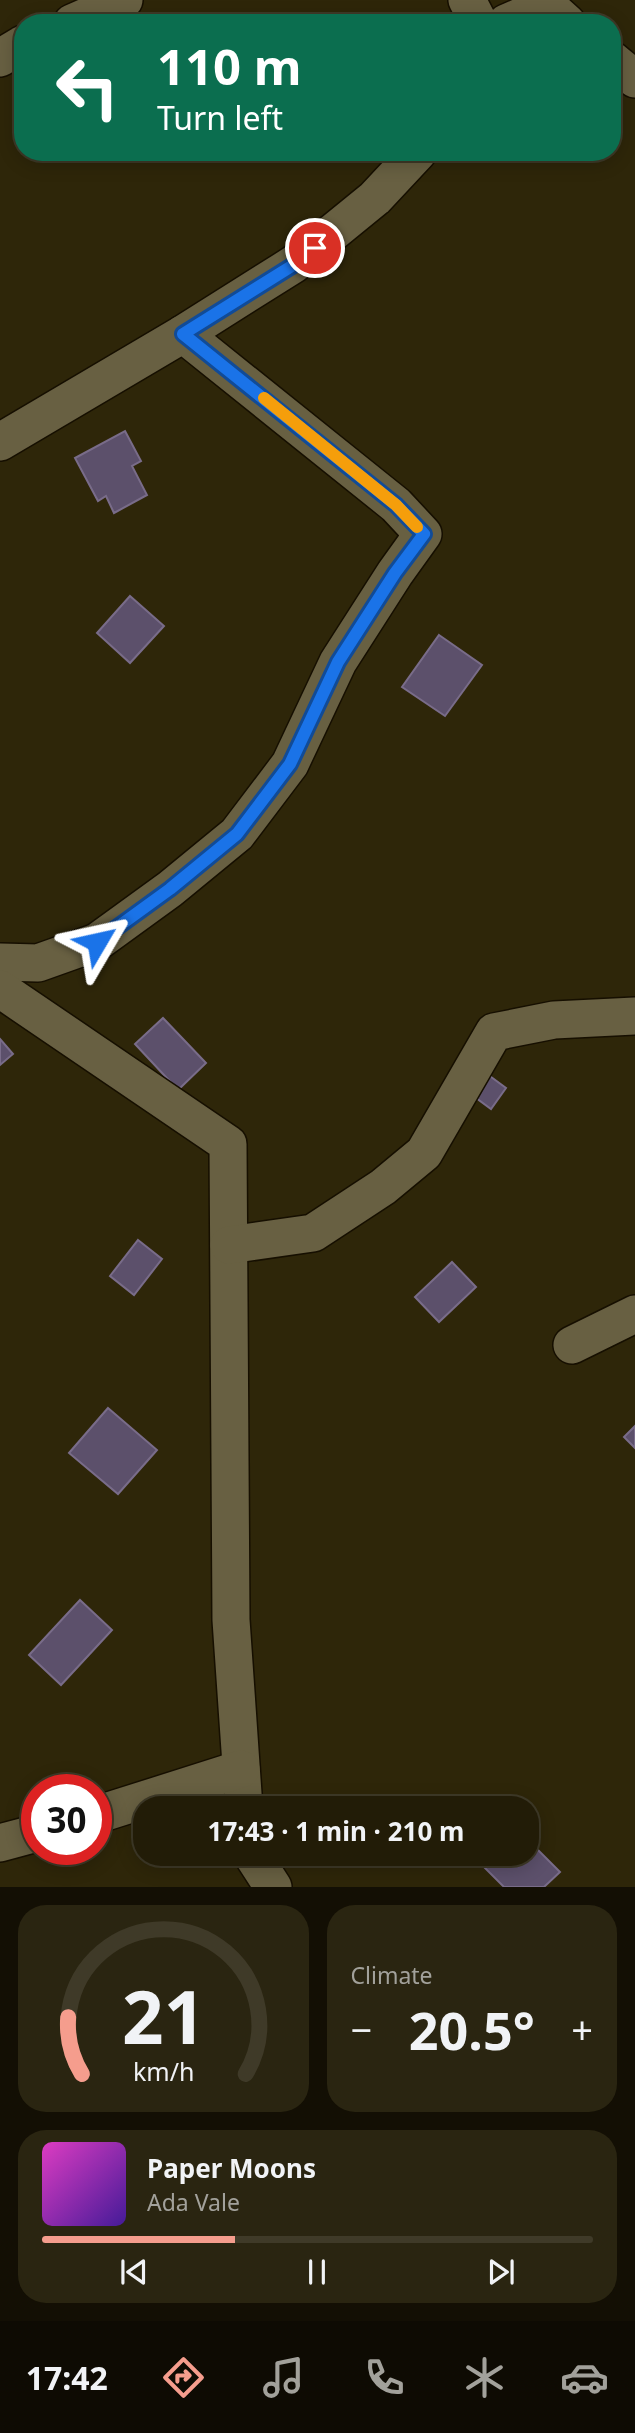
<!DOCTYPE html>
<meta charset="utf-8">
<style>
body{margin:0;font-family:"Noto Sans",sans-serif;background:#2a2511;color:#f1f3f6;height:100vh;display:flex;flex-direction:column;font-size:26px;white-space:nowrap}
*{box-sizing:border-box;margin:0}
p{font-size:23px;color:#a2a19b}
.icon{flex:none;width:38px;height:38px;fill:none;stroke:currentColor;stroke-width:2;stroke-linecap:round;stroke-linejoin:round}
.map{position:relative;height:1887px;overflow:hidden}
.sheet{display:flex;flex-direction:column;gap:18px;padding:18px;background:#130f04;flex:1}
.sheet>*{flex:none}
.guide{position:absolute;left:14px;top:14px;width:607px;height:147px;border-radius:28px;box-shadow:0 4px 18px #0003,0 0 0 2px #3f3a28;background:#0b6e4f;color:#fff;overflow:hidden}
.speed{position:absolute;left:21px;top:1774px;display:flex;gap:14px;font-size:35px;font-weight:700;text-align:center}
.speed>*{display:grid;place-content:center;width:91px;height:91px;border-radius:50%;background:#221c07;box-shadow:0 4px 18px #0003,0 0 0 2px #3f3a28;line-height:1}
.speed .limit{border:10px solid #d22;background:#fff;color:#111}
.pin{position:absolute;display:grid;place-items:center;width:60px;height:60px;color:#fff;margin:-30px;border:4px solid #fff;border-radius:50%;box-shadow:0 2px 7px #0007}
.me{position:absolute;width:77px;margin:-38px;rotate:54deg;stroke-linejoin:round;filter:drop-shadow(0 0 5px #0008)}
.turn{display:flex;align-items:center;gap:24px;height:147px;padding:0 28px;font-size:32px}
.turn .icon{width:91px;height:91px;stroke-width:2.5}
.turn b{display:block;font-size:49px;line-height:60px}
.big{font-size:52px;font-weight:700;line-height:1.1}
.sheet .widget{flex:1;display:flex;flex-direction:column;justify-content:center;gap:10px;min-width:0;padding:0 24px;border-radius:28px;background:#2a2511}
.sheet .dial{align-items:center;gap:0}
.dial svg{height:182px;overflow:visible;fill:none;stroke:#3f3a28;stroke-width:7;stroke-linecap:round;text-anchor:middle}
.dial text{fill:#f1f3f6;stroke:none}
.song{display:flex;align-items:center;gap:21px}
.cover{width:84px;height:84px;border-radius:10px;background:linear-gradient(135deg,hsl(310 70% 55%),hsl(260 70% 35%))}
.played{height:7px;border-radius:4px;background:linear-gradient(90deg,#f59d8d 35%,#3f3a28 35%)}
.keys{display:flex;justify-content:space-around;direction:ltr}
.heat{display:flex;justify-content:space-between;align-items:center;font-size:38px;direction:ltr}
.sheet .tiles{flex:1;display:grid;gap:18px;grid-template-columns:1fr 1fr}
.widget:last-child{grid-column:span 2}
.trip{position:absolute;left:133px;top:1796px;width:406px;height:70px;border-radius:28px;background:#221c07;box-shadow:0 4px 18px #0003,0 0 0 2px #3f3a28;font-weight:700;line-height:70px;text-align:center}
.dock{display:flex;height:112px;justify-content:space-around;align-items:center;background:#0e0b03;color:#a2a19b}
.dock .icon{width:49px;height:49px}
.dock .current{color:#f59d8d}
.dock b{font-size:32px;color:#f1f3f6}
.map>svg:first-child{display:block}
</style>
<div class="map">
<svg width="635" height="1887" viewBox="0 0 635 1887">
<rect width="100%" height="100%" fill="#2e2609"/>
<g fill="#5c506b" stroke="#796c89" stroke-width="2">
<path d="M 125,431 L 141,461 L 132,466 L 147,495 L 114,513 L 106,496 L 98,501 L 75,458 Z"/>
<path d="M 130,596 L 164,626 L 130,663 L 97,633 Z"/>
<path d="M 439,635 L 482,665 L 445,716 L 402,687 Z"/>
<path d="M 163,1018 L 206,1063 L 178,1090 L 135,1044 Z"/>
<path d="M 0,1039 L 13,1054 L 0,1065 Z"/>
<path d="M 483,1071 L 506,1088 L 491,1109 L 468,1092 Z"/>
<path d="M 138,1240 L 162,1259 L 134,1295 L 110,1276 Z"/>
<path d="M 452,1262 L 476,1287 L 439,1322 L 415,1297 Z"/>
<path d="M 108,1408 L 157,1450 L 118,1494 L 69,1453 Z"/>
<path d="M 635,1426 L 635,1448 L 624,1437 Z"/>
<path d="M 80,1600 L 112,1630 L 61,1685 L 29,1655 Z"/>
<path d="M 527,1839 L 560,1872 L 544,1887 L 504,1887 L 484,1867 L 498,1853 L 527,1853 Z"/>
</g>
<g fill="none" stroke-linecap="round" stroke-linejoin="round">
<defs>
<g id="minor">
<path d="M 467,0 L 479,23"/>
<path d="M 72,23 L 124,0"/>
<path d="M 506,23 L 547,5 L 567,23"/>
<path d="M 0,58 L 23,44"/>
<path d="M 612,60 L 635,79"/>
<path d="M 183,334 L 294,264 L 375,198 L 418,152"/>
<path d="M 0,442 L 183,334 L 396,505 L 423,534 L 395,573 L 338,662 L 290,764 L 237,834 L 170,889 L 97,942 L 38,963 L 0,962"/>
<path d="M 0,989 L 228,1144 L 231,1620 L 244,1808"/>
<path d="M 229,1245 L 313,1233 L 383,1187 L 424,1153 L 494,1032 L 554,1020 L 635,1016"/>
<path d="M 572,1345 L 635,1314"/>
<path d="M 96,1815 L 241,1769"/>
<path d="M 0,1843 L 37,1833"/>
<path d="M 251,1853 L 273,1887"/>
</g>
</defs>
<use href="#minor" stroke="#160f00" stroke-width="40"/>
<use href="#minor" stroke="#686042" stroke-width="37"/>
</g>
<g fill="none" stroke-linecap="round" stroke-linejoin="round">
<defs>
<path id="route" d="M 97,942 L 170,889 L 237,834 L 290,764 L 338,662 L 395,573 L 424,534 L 396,505 L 183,334 L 295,264 L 315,248"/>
</defs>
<use href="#route" stroke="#114b97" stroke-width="18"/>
<use href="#route" stroke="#1a73e8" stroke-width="12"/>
<path stroke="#f59e0b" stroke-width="12" d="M 264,398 L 396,505 L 417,527"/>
</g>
</svg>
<div class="speed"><div class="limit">30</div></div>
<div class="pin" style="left:315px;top:248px;background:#d93025"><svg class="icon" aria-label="arrive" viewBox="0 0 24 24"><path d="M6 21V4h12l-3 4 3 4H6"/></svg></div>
<svg class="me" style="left:97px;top:942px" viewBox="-20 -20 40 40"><path d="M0-17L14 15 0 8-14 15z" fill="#1a73e8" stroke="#fff" stroke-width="4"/></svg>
<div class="trip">17:43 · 1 min · 210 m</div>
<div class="guide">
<div class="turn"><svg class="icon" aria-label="left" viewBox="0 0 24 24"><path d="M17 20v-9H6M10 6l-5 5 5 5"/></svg><div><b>110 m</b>Turn left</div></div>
</div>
</div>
<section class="sheet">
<div class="tiles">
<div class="widget dial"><svg viewBox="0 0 100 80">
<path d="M14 69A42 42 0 1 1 86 69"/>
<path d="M14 69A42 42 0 0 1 8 44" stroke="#f59d8d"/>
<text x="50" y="56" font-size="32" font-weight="700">21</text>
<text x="50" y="72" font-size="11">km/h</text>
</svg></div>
<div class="widget"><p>Climate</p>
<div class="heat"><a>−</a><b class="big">20.5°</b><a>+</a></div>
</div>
<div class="widget">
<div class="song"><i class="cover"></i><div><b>Paper Moons</b><p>Ada Vale</p></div></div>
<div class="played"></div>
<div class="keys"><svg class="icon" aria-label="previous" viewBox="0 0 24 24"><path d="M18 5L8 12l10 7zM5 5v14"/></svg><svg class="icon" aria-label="pause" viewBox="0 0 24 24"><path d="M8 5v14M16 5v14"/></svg><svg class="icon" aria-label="next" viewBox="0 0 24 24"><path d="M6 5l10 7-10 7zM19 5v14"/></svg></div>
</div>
</div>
</section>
<nav class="dock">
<b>17:42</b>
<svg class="icon current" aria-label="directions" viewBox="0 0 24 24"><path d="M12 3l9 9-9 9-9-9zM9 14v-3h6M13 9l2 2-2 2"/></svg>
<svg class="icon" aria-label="music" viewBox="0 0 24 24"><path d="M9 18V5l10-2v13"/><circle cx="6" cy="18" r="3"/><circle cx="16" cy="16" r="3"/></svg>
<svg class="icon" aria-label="phone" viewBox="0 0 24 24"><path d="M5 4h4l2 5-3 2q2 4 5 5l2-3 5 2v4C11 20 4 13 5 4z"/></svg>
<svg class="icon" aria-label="climate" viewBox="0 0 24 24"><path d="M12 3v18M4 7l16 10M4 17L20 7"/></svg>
<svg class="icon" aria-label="car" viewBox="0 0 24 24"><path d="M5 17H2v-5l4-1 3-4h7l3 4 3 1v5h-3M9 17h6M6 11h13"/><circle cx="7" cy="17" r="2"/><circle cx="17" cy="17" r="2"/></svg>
</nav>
